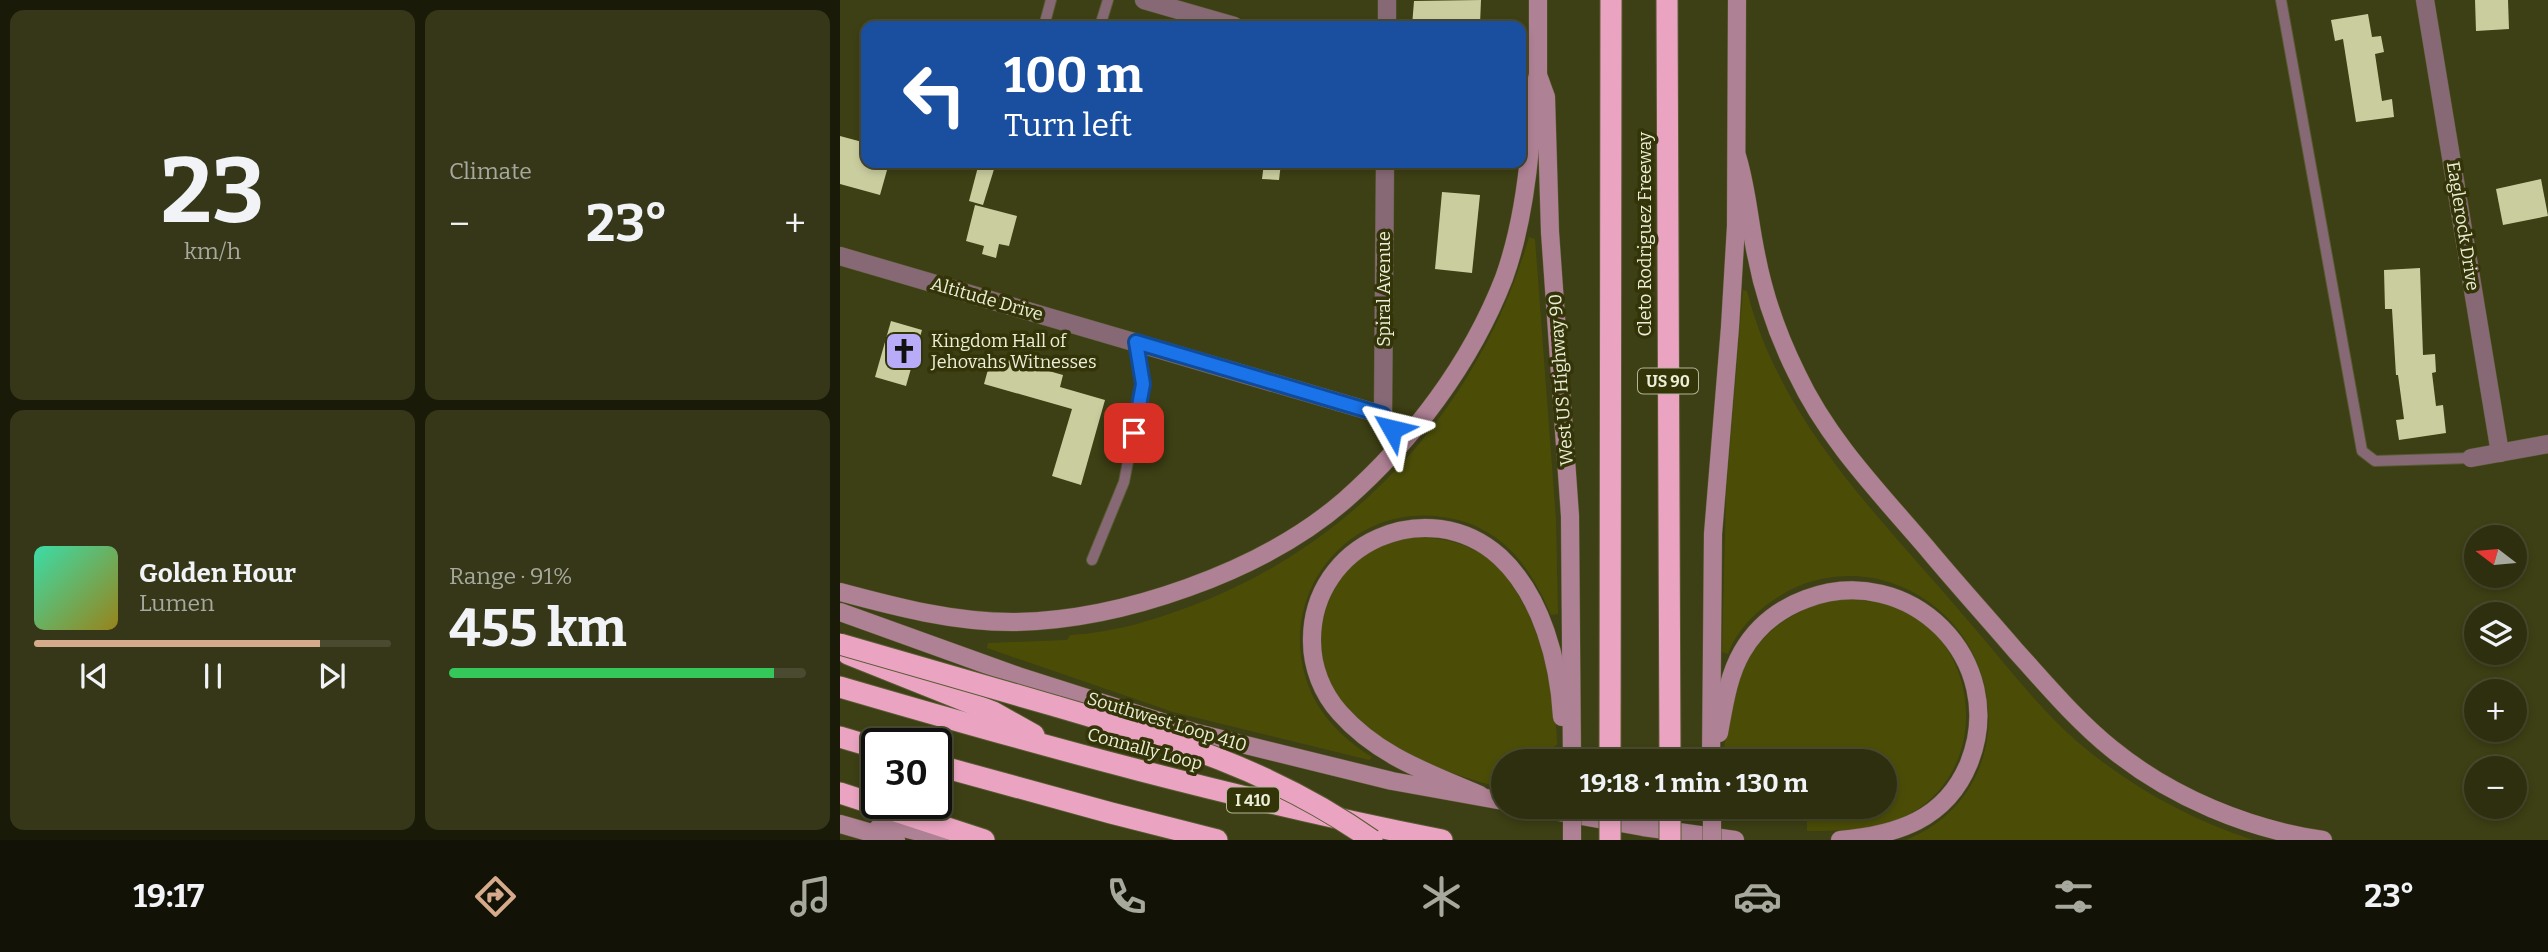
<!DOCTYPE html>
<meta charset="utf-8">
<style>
body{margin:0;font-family:Bitter,serif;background:#363718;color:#f1f3f6;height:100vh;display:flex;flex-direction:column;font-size:26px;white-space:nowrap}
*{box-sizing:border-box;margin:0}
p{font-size:23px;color:#a7a99e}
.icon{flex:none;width:38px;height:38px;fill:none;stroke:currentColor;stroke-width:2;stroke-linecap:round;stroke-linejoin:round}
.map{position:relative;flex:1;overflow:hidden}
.sheet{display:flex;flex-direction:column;gap:10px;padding:10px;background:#191a08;width:840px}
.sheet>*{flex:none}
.banner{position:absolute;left:21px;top:21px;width:665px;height:147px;border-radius:14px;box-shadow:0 4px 10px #0003,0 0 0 2px #494a2f;background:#1a4fa0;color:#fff;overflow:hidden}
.needle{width:46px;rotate:286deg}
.fabs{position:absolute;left:1624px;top:525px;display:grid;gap:14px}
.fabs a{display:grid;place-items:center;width:63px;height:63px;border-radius:50%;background:#2e2f0f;box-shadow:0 4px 10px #0003,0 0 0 2px #494a2f;font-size:35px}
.speed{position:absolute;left:21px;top:728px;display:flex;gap:14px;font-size:35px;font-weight:700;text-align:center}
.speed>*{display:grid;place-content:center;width:91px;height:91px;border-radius:50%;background:#2e2f0f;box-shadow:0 4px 10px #0003,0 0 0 2px #494a2f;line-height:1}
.speed .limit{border:4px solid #111;border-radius:10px;background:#fff;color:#111}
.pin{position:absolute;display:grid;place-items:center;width:60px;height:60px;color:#fff;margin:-30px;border-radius:14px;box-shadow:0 4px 10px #0006}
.me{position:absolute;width:77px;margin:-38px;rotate:307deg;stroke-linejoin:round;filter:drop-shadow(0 0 5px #0008)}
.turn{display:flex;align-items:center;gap:24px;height:147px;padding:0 28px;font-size:32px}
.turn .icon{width:91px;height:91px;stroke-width:2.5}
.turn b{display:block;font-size:49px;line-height:60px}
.big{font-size:52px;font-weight:700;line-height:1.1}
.sheet .tile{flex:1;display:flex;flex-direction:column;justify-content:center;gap:10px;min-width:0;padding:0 24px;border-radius:14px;background:#363718}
.sheet .dial{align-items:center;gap:0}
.dial b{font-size:91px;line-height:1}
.song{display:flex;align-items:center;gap:21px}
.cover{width:84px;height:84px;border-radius:10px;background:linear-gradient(135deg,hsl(160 70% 55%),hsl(50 70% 35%))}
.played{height:7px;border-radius:4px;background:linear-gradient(90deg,#d6ab8b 80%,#494a2f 80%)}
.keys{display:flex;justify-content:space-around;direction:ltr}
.heat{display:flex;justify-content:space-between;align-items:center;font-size:38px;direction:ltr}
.charge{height:10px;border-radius:5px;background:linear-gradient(90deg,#34c759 91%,#494a2f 0)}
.sheet .tiles{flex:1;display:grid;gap:10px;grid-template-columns:repeat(2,1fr)}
.trip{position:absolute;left:651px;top:749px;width:406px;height:70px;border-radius:35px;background:#2e2f0f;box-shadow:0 4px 10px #0003,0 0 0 2px #494a2f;font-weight:700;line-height:70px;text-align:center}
.tabs{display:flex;height:112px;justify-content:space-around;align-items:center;background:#121306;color:#a7a99e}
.tabs .icon{width:49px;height:49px}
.tabs .on{color:#d6ab8b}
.tabs b{font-size:32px;color:#f1f3f6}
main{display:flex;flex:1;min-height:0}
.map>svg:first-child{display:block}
</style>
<main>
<section class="sheet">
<div class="tiles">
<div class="tile dial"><b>23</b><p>km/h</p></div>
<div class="tile"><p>Climate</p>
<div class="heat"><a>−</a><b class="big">23°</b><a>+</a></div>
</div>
<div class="tile">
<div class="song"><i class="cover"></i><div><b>Golden Hour</b><p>Lumen</p></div></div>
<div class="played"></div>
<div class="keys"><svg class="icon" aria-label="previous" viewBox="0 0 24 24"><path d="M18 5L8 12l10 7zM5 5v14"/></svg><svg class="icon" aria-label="pause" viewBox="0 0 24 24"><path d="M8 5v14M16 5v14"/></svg><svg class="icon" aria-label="next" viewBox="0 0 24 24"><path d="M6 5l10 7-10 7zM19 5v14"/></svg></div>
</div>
<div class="tile"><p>Range · 91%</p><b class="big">455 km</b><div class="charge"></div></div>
</div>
</section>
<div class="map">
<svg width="1708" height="840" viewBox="0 0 1708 840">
<rect width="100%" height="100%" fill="#3d3f14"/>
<g fill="#4b4d07">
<path d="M 689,237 L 695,239 L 716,520 L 718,614 L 711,615 C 702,594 691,573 676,556 C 657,534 630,520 602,517 C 506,503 434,598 469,687 C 480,717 506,741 532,757 L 529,760 L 333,712 L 147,648 L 148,643 L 227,640 L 230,635 C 273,633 314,620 354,605 C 517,543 641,404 689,237 Z"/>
<path d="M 903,290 L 907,291 C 940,422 1040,517 1125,617 C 1165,663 1203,715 1251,753 C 1299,791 1354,821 1413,840 L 1066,840 C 1186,791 1170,624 1052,583 C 1021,572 984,574 954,588 C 926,602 899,624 888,654 L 882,652 L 886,495 Z"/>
<path d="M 576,537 C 604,538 629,543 651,561 C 695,598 717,690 717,745 L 711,748 L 711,761 L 663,761 L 663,788 C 608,774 553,755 511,713 C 462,662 476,578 540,546 C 551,540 564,539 576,537 Z"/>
<path d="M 997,599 C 1025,600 1050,602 1074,617 C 1144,660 1144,773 1071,813 C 1041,830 1000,831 967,831 L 967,820 L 888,810 L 888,807 L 1045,807 L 1045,761 L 883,761 C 890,679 910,620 997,599 Z"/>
</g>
<g fill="#cace9f">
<path d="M 641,0 L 640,24 L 615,23 L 615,26 L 572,26 L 574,1 Z"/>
<path d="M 1635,0 L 1668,0 L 1669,29 L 1636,31 Z"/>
<path d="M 1528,14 L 1532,37 L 1541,36 L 1544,52 L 1535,54 L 1542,101 L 1552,99 L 1554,117 L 1516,122 L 1503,39 L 1495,41 L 1491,20 Z"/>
<path d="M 0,136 L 26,143 L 26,163 L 49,163 L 40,195 L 0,184 Z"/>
<path d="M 139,163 L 155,166 L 143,205 L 129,201 Z"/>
<path d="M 424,163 L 441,163 L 439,180 L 422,179 Z"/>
<path d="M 1701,179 L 1708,216 L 1663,225 L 1656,189 Z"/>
<path d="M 602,192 L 640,195 L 632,273 L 595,269 Z"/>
<path d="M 135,205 L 177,216 L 169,246 L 159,244 L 156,258 L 142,254 L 144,246 L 126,241 Z"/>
<path d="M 1580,268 L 1583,355 L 1595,354 L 1596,372 L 1592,373 L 1596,406 L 1603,405 L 1606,433 L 1559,440 L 1556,420 L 1564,419 L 1558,375 L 1556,375 L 1552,309 L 1545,309 L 1544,270 Z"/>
<path d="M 51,321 L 82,330 L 66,386 L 35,377 Z"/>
<path d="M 152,355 L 223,375 L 220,387 L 265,400 L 241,485 L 212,476 L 232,409 L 144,384 Z"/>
</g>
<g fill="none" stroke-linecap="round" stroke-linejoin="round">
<defs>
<g id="service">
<path d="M 1441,0 L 1522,451 L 1535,461 L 1631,458"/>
<path d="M 204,26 L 211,0"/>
<path d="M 260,26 L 268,0"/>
<path d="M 252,560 L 284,482 L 303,384 L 296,343"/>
</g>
<g id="minor">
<path d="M 304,0 L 394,26"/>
<path d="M 1585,0 L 1660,453"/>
<path d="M 547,26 L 547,0"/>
<path d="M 0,256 L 543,415 L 561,444"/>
<path d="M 543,415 L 545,163"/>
<path d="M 1631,458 L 1708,444"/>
</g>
<g id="secondary">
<path d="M 698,0 L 698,75 L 706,97 L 710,232 L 730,516 L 732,761"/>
<path d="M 897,156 C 907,188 909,221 916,254 C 924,296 938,336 957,374 C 988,440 1039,492 1086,547 C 1115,582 1146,616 1176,651 C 1207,685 1236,720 1272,749 C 1331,797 1408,829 1483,840"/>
<path d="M 0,592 C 56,607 113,622 172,622 C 280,621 422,572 505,500 C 573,440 631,363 664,278 C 679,236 686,192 690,148 C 692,123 691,99 698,75"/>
<path d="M 0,612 L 178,676 L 357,733 L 552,781 L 663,801"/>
<path d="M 879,733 C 884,706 888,676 902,652 C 917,626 939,609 966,599 C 1069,560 1170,660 1129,763 C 1106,820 1056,835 1000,840"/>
<path d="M 871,761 L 873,534 L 890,327 L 896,226 L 897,0"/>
<path d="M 640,795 C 589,773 538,756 500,713 C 482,693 472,667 472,641 C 471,543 588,492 660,557 C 702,596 719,663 722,717"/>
<path d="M 691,807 L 803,827 L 895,840"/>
<path d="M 0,824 L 56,840"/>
<path d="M 34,833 L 42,824 L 48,824 L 111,840"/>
</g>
<g id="motorway">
<path d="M 827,0 L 830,761"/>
<path d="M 8,654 L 153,712 L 194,735"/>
<path d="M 0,687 C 199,745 398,800 602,840"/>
<path d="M 0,737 L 37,748"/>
<path d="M 770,761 L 771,0"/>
<path d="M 96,765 L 271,813 L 377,840"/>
<path d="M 0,793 L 144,840"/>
</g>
</defs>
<use href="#service" stroke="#595b33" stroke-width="12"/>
<use href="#minor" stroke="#595b33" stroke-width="19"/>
<use href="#secondary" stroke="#595b33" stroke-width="19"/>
<use href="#motorway" stroke="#595b33" stroke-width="23"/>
<use href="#service" stroke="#866975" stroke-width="10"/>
<use href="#minor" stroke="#866975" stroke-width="18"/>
<use href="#secondary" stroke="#af8194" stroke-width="18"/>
<use href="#motorway" stroke="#eaa4c2" stroke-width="21"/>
<defs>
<g id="secondary-bridge">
<path d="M 732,807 L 732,840"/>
<path d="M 872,807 L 872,840"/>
</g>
<g id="motorway-bridge">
<path d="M 0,644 C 72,665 143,685 215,706 C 331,740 431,769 532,840"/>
<path d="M 770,807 L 770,840"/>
<path d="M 830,807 L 830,840"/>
</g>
</defs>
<use href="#secondary-bridge" stroke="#595b33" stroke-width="19" stroke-linecap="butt"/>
<use href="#motorway-bridge" stroke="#595b33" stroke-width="23" stroke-linecap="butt"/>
<use href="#secondary-bridge" stroke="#af8194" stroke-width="18"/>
<use href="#motorway-bridge" stroke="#eaa4c2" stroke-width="21"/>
</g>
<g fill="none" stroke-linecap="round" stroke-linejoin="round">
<defs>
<path id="route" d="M 294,433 L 303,384 L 296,342 L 543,415 L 552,429"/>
</defs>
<use href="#route" stroke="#114b97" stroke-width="18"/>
<use href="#route" stroke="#1a73e8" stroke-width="12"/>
</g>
<defs>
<symbol id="church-square" viewBox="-11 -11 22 22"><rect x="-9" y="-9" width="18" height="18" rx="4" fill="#b8abf7" stroke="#333408"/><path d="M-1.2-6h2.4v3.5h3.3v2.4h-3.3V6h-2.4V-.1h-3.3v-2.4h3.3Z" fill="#111"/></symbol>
</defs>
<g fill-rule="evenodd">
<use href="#church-square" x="42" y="329" width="44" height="44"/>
</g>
<g text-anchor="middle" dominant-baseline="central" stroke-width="7" stroke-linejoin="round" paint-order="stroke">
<g fill="#333408" stroke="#b4b699" stroke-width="2">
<rect x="798" y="368.5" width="60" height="25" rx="5"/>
<rect x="387" y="787.5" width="52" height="25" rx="5"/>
</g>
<g font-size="16" font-weight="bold" fill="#eceed7">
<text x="828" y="381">US 90</text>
<text x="413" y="800">I 410</text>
</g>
<g font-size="18" fill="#eceed7" stroke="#333408">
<text transform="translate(1623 226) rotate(81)">Eaglerock Drive</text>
<text transform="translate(805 234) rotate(-90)">Cleto Rodriguez Freeway</text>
<text transform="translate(544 289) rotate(-90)">Spiral Avenue</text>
<text transform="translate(147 299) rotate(16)">Altitude Drive</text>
<text transform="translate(721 380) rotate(-94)">West US Highway 90</text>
<text transform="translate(327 722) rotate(17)">Southwest Loop 410</text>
<text transform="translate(305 749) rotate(15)">Connally Loop</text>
</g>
<g font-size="18" fill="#eceed7" stroke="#333408" text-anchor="start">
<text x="91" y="341">Kingdom Hall of<tspan x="91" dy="21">Jehovahs Witnesses</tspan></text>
</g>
</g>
</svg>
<div class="fabs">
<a><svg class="needle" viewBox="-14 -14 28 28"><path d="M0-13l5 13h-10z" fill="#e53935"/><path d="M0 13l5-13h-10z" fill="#a7a99e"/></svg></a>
<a><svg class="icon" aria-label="layers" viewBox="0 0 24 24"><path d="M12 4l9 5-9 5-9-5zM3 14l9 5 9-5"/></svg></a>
<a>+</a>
<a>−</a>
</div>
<div class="speed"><div class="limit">30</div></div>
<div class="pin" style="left:294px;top:433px;background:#d93025"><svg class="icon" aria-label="arrive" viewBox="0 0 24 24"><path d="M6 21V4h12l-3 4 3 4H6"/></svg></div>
<svg class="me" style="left:552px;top:429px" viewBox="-20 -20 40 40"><path d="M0-17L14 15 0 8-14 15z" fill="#1a73e8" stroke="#fff" stroke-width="4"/></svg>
<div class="trip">19:18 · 1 min · 130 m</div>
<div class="banner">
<div class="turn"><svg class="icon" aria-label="left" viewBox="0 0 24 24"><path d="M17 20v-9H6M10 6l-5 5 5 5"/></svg><div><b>100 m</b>Turn left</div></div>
</div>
</div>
</main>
<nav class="tabs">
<b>19:17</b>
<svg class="icon on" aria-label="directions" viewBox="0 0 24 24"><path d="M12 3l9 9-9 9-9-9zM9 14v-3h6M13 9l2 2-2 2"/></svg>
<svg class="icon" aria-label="music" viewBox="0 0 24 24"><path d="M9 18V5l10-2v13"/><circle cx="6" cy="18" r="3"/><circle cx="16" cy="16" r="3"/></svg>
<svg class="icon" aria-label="phone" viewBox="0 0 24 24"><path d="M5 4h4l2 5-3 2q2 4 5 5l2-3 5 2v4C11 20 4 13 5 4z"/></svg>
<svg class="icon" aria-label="climate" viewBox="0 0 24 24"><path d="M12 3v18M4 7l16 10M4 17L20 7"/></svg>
<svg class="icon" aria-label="car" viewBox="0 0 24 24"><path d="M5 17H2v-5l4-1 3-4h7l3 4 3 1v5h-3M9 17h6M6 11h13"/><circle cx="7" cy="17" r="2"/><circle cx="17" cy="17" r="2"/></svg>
<svg class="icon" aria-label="filters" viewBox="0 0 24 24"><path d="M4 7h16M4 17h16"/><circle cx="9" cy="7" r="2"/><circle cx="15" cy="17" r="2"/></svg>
<b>23°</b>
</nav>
